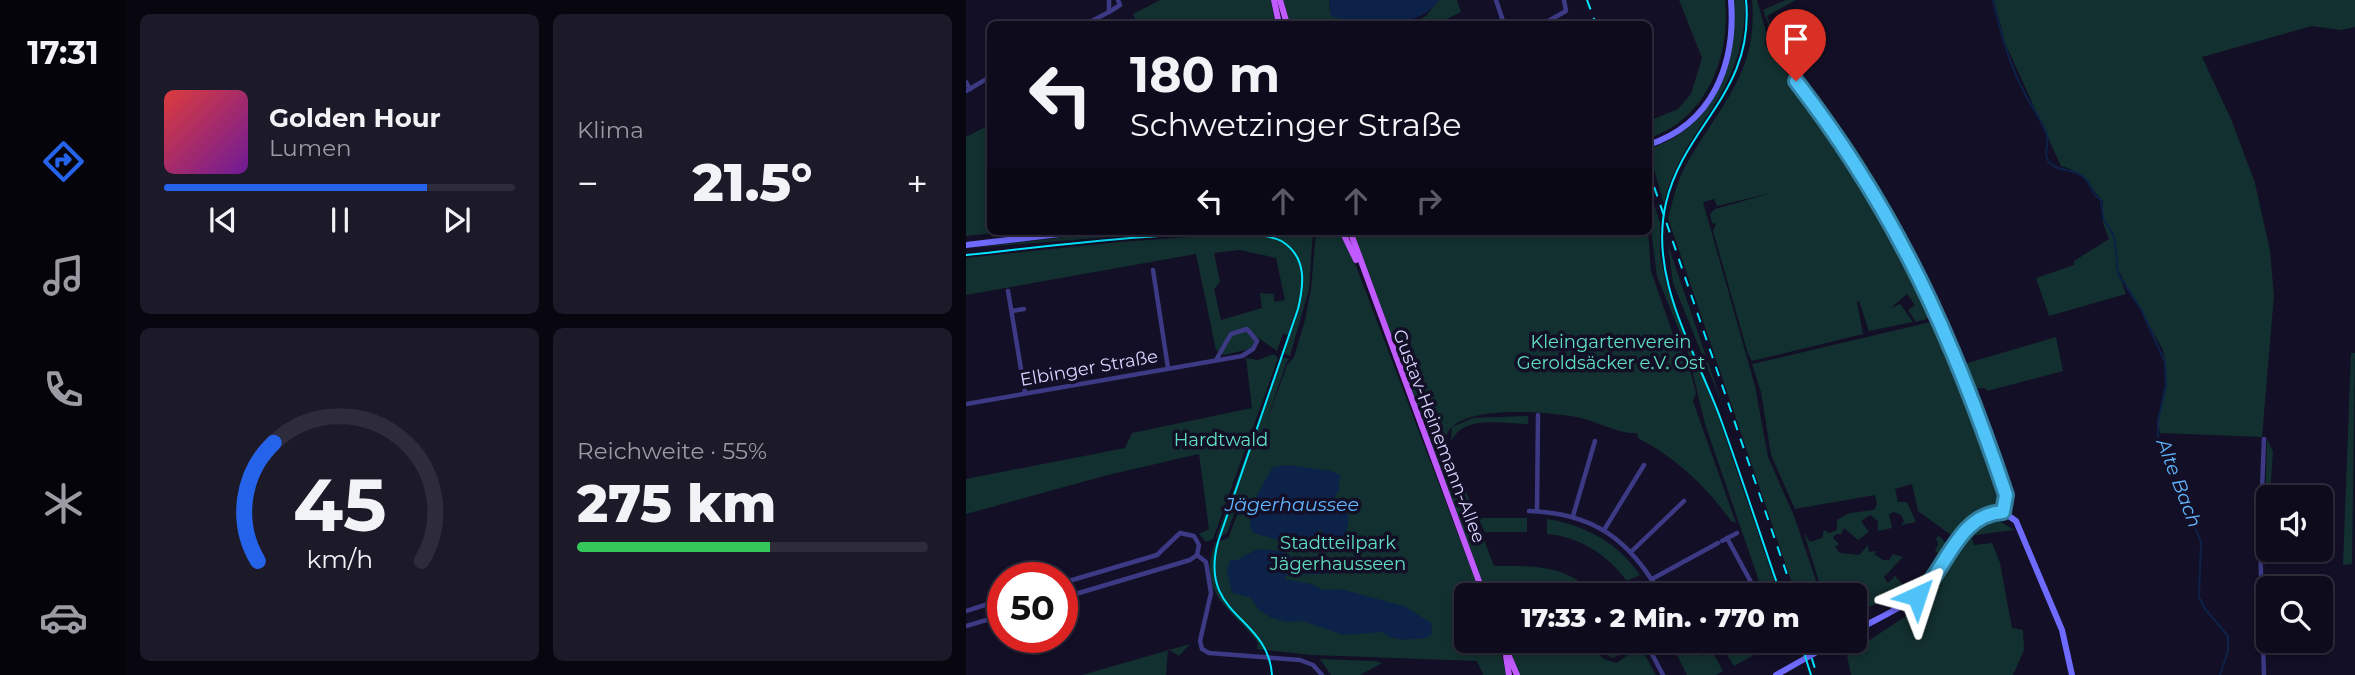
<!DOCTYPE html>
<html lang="de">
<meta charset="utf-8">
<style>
body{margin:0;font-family:Montserrat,sans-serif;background:#1c1929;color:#f1f3f6;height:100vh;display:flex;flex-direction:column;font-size:26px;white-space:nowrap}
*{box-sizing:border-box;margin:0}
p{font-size:23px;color:#9b9ba3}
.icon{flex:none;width:38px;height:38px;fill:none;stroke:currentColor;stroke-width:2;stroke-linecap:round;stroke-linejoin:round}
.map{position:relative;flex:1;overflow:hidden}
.sheet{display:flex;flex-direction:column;gap:14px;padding:14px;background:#08060f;width:840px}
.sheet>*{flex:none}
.top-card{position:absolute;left:21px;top:21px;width:665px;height:214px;border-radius:10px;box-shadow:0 4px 10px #0003,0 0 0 2px #2e2b3b;background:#0e0b1c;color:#f1f3f6;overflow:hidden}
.fabs{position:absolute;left:1290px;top:485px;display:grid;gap:14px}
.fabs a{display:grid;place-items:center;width:77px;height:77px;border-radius:10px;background:#0e0b1c;box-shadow:0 4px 10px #0003,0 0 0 2px #2e2b3b;font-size:35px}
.speed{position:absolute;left:21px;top:562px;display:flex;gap:14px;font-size:35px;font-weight:700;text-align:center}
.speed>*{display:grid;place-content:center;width:91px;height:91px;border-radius:50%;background:#0e0b1c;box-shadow:0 4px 10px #0003,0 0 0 2px #2e2b3b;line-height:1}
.speed .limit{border:10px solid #d22;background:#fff;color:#111}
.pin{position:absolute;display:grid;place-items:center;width:60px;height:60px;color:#fff;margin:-72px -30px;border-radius:50% 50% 50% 0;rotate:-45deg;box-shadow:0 0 7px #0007}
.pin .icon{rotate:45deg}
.me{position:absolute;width:77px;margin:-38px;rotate:42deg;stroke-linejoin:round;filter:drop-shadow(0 0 5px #0008)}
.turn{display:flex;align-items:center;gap:24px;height:147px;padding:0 28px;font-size:32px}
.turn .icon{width:91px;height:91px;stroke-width:2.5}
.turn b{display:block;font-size:49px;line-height:60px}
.lanes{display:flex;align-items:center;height:66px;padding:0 28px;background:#0003;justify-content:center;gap:35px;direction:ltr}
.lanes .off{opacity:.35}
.big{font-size:52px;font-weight:800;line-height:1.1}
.sheet .card{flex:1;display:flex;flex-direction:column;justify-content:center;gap:10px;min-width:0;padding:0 24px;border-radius:10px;background:#1c1929}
.sheet .dial{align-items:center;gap:0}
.dial svg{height:182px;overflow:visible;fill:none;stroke:#2e2b3b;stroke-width:7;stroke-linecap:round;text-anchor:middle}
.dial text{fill:#f1f3f6;stroke:none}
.song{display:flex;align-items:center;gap:21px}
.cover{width:84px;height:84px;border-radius:10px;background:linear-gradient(135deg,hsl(0 70% 55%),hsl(280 70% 35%))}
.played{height:7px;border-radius:4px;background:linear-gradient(90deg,#2563eb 75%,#2e2b3b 75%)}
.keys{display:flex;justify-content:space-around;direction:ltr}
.heat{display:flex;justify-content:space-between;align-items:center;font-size:38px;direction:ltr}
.charge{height:10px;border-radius:5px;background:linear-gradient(90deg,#34c759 55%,#2e2b3b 0)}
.sheet .tiles{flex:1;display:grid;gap:14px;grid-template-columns:repeat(2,1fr)}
.trip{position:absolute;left:488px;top:583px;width:413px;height:70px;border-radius:10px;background:#0e0b1c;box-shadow:0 4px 10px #0003,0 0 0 2px #2e2b3b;font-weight:800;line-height:70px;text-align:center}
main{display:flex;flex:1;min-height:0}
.tabs{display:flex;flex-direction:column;width:126px;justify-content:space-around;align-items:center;background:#06040b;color:#9b9ba3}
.tabs .icon{width:49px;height:49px}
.tabs .on{color:#2563eb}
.tabs b{font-size:32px;color:#f1f3f6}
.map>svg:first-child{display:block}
</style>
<main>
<nav class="tabs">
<b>17:31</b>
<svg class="icon on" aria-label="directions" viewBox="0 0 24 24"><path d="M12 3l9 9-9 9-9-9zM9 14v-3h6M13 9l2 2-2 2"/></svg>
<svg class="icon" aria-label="music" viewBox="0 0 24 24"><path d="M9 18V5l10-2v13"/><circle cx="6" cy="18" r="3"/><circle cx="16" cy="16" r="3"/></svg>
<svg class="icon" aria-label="phone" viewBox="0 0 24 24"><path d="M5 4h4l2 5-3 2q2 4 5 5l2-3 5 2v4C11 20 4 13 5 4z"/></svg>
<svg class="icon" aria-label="climate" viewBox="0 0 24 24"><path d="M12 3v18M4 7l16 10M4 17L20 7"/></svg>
<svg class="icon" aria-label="car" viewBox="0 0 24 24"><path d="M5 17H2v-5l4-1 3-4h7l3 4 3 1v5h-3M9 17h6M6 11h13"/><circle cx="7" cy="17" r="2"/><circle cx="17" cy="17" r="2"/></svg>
</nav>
<section class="sheet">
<div class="tiles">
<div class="card">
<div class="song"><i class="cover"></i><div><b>Golden Hour</b><p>Lumen</p></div></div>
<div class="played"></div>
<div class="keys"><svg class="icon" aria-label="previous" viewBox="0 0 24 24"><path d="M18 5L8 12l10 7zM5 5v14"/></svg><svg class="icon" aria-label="pause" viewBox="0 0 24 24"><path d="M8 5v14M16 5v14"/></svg><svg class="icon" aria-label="next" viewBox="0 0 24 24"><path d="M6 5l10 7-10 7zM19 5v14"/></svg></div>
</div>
<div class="card"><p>Klima</p>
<div class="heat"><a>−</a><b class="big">21.5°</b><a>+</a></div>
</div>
<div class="card dial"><svg viewBox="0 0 100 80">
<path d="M14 69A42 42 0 1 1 86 69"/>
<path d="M14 69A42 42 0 0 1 21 17" stroke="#2563eb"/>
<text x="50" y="56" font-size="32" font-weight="700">45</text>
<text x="50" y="72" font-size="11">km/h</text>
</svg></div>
<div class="card"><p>Reichweite · 55%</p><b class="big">275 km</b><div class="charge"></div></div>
</div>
</section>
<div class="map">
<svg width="1389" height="675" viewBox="0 0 1389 675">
<rect width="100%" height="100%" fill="#130f26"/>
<g fill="#12302f" fill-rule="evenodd">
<path d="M 194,0 L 305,0 L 309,24 L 172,24 L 167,14 Z"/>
<path d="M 317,0 L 363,0 L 364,11 C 382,29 428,23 452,20 L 460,16 L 473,0 L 491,0 L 495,12 L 471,24 L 324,24 Z"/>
<path d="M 713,0 L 759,0 C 765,57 740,120 683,138 L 683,121 L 712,109 L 725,94 L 736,58 Z"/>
<path d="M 767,0 L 778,0 L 779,8 C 777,100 715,127 698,204 L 682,149 C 748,129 771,64 767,0 Z"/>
<path d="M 786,0 L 791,0 L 800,32 L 799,45 L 828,83 L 825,85 L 830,92 L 835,92 L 832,95 L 838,102 L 841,100 L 840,105 L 845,112 L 849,110 L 848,114 L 853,121 L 858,121 L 855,124 L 861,131 L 864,129 L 862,134 L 868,141 L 871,139 L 870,144 L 875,151 L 878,149 L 895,176 L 892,178 L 896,184 L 900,182 L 898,187 L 902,194 L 907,195 L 904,198 L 909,206 L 913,206 L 910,208 L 915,216 L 918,215 L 916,219 L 920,226 L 925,227 L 921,229 L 925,237 L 929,236 L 927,240 L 932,248 L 937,250 L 934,252 L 938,260 L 941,259 L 947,270 L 944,272 L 949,280 L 953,281 L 950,283 L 954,291 L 957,289 L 956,294 L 960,303 L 964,302 L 962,306 L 970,316 L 950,322 L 942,310 L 949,305 L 941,294 L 925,308 L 934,304 L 947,322 L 903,331 L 893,301 L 891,302 L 897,334 L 786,361 L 782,354 L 747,231 L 750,224 L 746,223 L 744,214 L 749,209 L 805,193 L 751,206 L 748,199 L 737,202 L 789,386 L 802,457 L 828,516 L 855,595 L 830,595 L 702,218 C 707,201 710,183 719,167 C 751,108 793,74 786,0 Z"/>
<path d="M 820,0 L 830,0 L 801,16 C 816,64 857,100 884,140 C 931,210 968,285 998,364 L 1090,337 L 1097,371 L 1021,391 L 1019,388 L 1004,389 L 974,309 L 911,190 L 883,146 L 814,54 L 797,10 Z"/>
<path d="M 1028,0 L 1389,0 L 1389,27 L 1375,30 L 1346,26 L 1236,57 L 1265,119 L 1289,183 L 1304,251 L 1308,296 L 1296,437 L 1194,433 C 1188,402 1209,386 1196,348 L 1149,265 L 1160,294 L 1083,316 L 1070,278 L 1108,265 L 1108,261 L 1143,239 L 1137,223 L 1137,201 C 1120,183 1122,174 1095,166 L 1040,45 Z"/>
<path d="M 21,126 L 24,132 L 24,231 L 47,231 L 0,236 L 0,137 Z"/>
<path d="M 683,188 L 694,223 L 694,254 L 701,287 L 753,419 L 808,580 L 795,587 L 739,424 L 722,353 L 691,276 L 683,214 Z"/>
<path d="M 150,231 L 219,231 L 6,248 Z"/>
<path d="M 249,231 L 347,231 L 343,289 L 324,356 L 314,352 L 319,349 L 335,288 L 322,335 L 317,334 L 311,351 L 291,337 L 284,349 L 258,355 L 250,350 L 230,254 L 0,295 L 0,258 L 154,242 L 249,235 ZM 274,250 L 310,258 L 319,300 L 308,302 L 308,294 L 294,293 L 296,308 L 255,320 L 248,289 L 254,282 L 248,253 Z"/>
<path d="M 350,231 L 373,231 L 390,266 L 515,595 L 500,595 L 500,640 L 531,641 L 541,675 L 517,675 L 511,661 L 345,655 L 291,649 L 292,643 C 266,607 230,596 249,543 L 262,538 L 274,508 L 271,506 L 261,533 L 250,539 L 315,357 L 323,359 L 320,363 L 300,424 L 321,365 L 328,357 L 339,320 L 345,289 Z"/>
<path d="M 387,231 L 682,231 L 685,271 L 710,343 L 721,358 L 730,393 L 727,401 L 770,523 L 765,521 C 740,486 710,458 672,438 L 671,433 C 656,435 632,422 615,418 C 586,412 489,402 480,437 L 528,566 C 567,566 601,564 629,595 L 578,595 L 570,589 L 567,592 L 521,595 Z"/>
<path d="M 702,245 L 757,406 L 707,283 Z"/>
<path d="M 969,321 L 973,322 L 1029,474 L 995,393 L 1033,496 L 1031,503 L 1007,515 L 985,535 L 952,511 L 946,484 L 929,489 L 932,502 L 941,502 L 950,522 L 935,525 L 938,521 L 935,515 L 928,512 L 923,514 L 926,528 L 912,531 L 912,521 L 904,515 L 895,521 L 903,532 L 892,540 L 878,528 L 875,534 L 870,534 L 867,538 L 873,544 L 869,547 L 874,553 L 893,555 L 902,545 L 903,552 L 911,551 L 908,554 L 917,560 L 923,560 L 927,554 L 937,557 L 918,577 L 922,583 L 929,576 L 940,588 L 961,572 L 972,553 L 969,551 L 972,544 L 970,538 L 973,536 L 980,543 C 963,594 931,593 889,613 L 889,595 L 857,595 L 838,533 L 844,542 L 856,538 L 858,530 L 863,533 L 871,530 L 871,520 L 884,513 L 908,510 L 911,504 L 909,495 L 829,509 L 805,455 L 795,392 L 786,364 Z"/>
<path d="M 1385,353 L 1389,353 L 1386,564 L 1377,565 Z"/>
<path d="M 308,354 L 312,358 L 247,539 L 240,542 L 233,534 L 243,529 L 233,454 L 142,475 L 0,514 L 0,479 L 159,448 L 166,433 L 286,408 L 280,358 L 292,360 Z"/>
<path d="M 562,416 L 562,424 C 536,424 497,414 485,442 L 486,427 L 507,418 Z"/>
<path d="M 1301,439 L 1307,452 L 1298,572 Z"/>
<path d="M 512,518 L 561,518 L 561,532 L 519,532 Z"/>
<path d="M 581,519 C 619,525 652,543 674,575 L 661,581 C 641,555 615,537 581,534 Z"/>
<path d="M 1032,520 L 1048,530 L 1009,535 L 1006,538 L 1008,545 L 1026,543 L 1034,563 L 1046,628 L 1057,630 L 1058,650 L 1047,675 L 885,675 L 881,655 L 946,612 C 949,602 962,597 969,588 C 990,563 996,529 1032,520 Z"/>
<path d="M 540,641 L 627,641 L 632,647 L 630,641 L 657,641 L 663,651 L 646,658 L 636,652 L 633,654 L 638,659 L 651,663 L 664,653 L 676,650 L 690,675 L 554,675 Z"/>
<path d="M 740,641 L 750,641 L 756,651 L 748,655 L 757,671 L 750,675 L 721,675 L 711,655 L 730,645 L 737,656 L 745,651 Z"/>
<path d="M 752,641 L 757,644 L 764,641 L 792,641 L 797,650 L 768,666 Z"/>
<path d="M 224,644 L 213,656 L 202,649 L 200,675 L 116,675 Z"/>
<path d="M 354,659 L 410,661 L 416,663 L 394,675 L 365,675 Z"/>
</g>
<g fill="#0c2248">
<path d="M 363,0 L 473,0 C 453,30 403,25 371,18 L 365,16 Z"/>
<path d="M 322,465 L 365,471 L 374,475 L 373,490 L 364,504 L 378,509 L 383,516 L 378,547 L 370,549 L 358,545 L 356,530 L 352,530 L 345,544 L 326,544 L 287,533 C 276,514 298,483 307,467 Z"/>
<path d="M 292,549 L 314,551 L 330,559 L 361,561 L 364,566 L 360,574 L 322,574 L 318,579 L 345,584 L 357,590 L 375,589 L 440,607 L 465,623 L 466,633 L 461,638 C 447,639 428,643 417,632 L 377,635 L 337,621 L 321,622 L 306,618 L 293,610 L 284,597 L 266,593 L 261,571 L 264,560 L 271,560 Z"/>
</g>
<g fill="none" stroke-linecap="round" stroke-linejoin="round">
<path stroke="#0c2248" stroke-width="2" d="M 1027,0 C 1034,31 1043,64 1058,92 C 1065,106 1076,120 1081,135 C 1084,143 1077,153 1082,161 C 1090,172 1106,168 1116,176 C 1126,182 1124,194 1135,200 L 1137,218 L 1148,236 L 1152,274 L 1176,311 L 1199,362 L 1200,385 L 1192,421 L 1192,437 L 1235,542 L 1233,597 L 1239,609 L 1262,636 L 1262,651 L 1254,675"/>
<g stroke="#3d3a85" stroke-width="4.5">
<path d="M 143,0 L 143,12 L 154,5 L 152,0"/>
<path d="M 530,0 L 538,24"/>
<path d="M 120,24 L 143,12"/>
<path d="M 577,24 L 600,11 L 598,0"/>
<path d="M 804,46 L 881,148 L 908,191 L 961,291 L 1039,492 L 1037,512"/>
<path d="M 0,82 L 4,89"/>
<path d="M 0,91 L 24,77"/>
<path d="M 187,270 L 202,368"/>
<path d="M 42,291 L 59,393"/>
<path d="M 46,311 L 58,309"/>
<path d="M 0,404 L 276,356 L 287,349 L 291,341 L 281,329 L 265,334 L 250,360"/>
<path d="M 563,511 C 628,513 664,540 695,595"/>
<path d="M 571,511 L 572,415"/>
<path d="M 607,516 L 629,441"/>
<path d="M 638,530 L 678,465"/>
<path d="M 761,538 L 792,595"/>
<path d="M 756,541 L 771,533"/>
<path d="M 666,551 L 718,501"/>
<path d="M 231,555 L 240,562 L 245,593 L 234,641 L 236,649 L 243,653 L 334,660 L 347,665 L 356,675"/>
<path d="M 686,579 L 752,543"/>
<path d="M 96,583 L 191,555 L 214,533 L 228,536 L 233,545 L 231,555 L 224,560 L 96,598"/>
<path d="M 777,595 L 788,589"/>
<path d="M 0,611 L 37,599"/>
<path d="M 0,626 L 37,615"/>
<path d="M 694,640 L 687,645 L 686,654 L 697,675"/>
<path d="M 1298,675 L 1294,539 L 1298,439"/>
</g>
<g stroke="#6f6bff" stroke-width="6">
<path d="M 682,145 C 747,124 770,64 765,0"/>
<path d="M 0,245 L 119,231"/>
<path d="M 889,631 C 912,618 939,607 959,589 C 985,564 993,513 1037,512 L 1050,521 L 1096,630 L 1106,675"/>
<path d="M 810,675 L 872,640"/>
</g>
<g stroke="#c25bff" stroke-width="6">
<path d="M 308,0 L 313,24"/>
<path d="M 314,0 L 321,24"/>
<path d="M 376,231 L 390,260"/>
<path d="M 384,231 L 518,595"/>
<path d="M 536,640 L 551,675"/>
<path d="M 540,656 L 543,675"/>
</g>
<g stroke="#00e5ff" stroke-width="2">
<path d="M 780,0 C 789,92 718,125 700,203 C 682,279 730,351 755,420 C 776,478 795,537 815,595"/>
<path d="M 0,255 C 52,250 283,219 317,242 C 341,258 338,284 332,309 L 252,542 C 232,617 302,615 306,675"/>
<path d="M 834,640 L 845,675"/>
</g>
<g stroke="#00e5ff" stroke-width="2" stroke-dasharray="10 9" stroke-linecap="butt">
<path d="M 621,0 L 630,24"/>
<path d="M 682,169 L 828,595"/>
<path d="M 840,640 L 851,675"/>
</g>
</g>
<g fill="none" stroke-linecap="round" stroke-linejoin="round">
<defs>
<path id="route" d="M 830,81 C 931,212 988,340 1040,495 L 1037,512 C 991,514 981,571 951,596"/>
</defs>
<use href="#route" stroke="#337fa1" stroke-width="18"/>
<use href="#route" stroke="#4fc3f7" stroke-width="12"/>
</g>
<g text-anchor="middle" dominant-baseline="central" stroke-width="7" stroke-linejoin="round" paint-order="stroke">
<g font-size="18" fill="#5fe0c0" stroke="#130f26">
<text x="645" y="342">Kleingartenverein<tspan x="645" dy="21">Geroldsäcker e.V. Ost</tspan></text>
<text x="255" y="440">Hardtwald</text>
<text x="372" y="543">Stadtteilpark<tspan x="372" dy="21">Jägerhausseen</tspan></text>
</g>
<g font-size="18" fill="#d9d4ff" stroke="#130f26">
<text transform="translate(123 368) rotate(-10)">Elbinger Straße</text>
<text transform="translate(473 436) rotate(69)">Gustav-Heinemann-Allee</text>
</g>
<g font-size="19" font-style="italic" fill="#62b6ff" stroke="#130f26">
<text transform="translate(1213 483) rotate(69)">Alte Bach</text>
<text x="326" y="504">Jägerhaussee</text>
</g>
</g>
</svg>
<div class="fabs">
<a><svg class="icon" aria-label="sound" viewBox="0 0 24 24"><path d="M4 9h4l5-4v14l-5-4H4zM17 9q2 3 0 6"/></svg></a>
<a><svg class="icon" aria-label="search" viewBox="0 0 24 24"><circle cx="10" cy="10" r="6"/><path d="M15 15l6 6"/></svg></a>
</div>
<div class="speed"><div class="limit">50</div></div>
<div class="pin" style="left:830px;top:81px;background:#d93025"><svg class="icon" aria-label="arrive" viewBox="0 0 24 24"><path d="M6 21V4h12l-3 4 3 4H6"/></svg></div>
<svg class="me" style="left:951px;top:596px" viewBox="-20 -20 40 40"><path d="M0-17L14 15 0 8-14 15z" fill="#4fc3f7" stroke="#fff" stroke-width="4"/></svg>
<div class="trip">17:33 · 2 Min. · 770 m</div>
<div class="top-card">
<div class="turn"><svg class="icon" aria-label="left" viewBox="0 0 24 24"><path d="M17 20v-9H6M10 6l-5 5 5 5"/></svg><div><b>180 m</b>Schwetzinger Straße</div></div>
<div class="lanes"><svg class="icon" aria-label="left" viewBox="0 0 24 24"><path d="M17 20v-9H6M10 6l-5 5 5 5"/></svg><svg class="icon off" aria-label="ahead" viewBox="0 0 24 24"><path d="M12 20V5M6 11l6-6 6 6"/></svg><svg class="icon off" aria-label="ahead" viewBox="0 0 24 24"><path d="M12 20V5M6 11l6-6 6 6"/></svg><svg class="icon off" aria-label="right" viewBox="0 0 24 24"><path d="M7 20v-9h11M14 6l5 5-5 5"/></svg></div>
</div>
</div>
</main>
